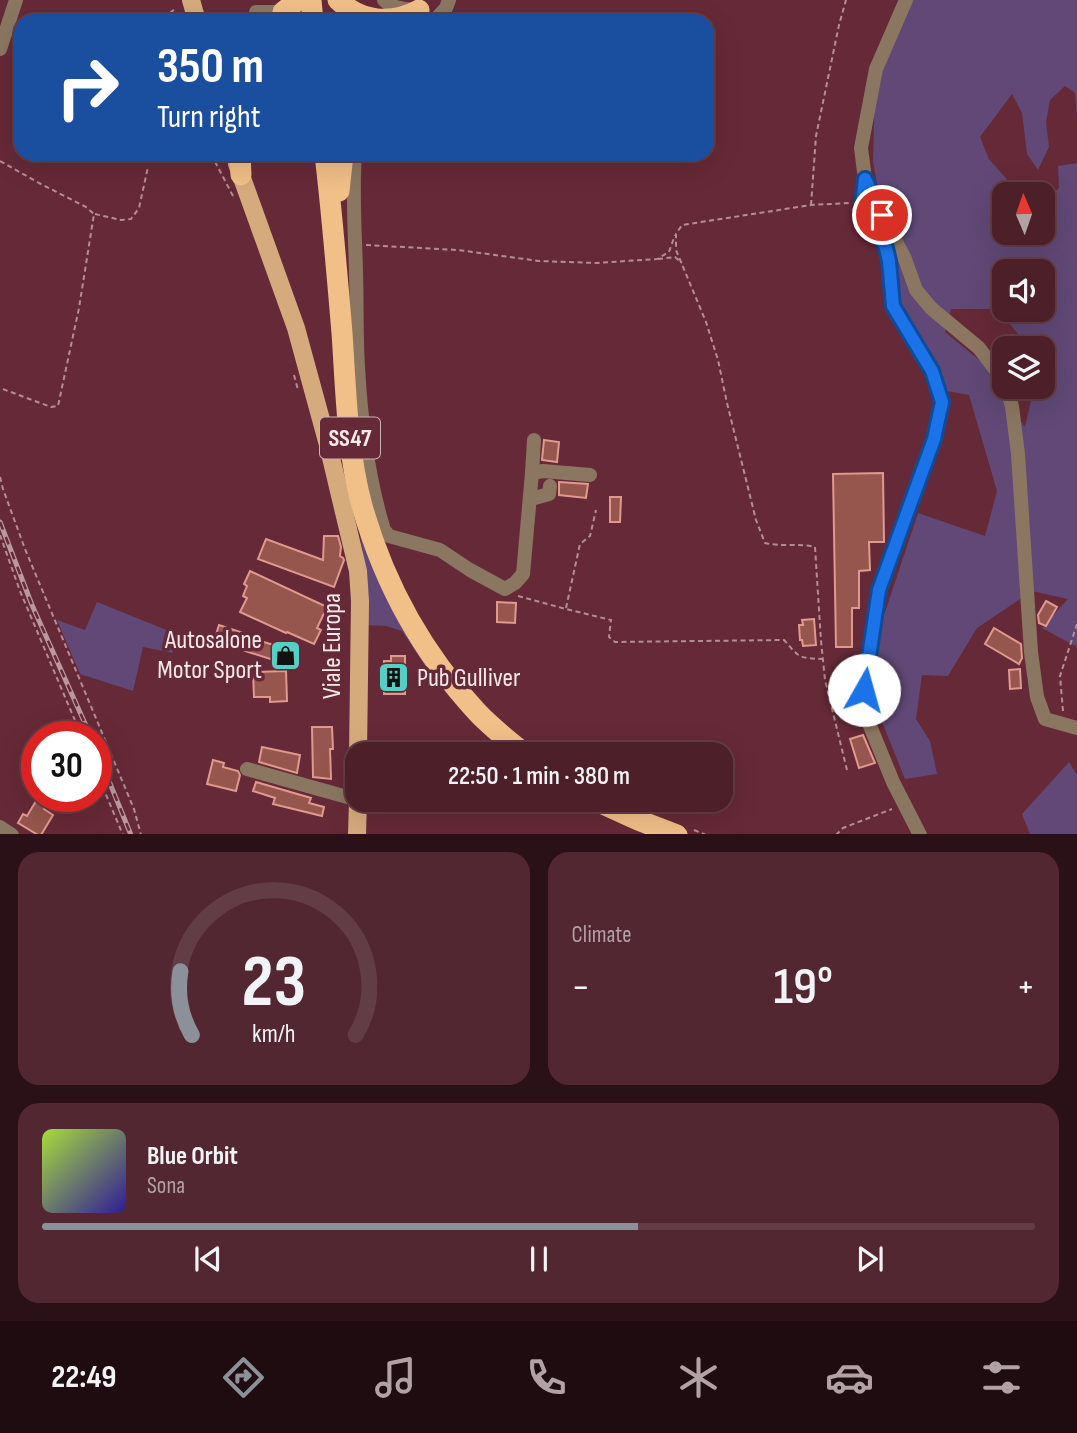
<!DOCTYPE html>
<meta charset="utf-8">
<style>
body{margin:0;font-family:"Sofia Sans Condensed",sans-serif;background:#532731;color:#f1f3f6;height:100vh;display:flex;flex-direction:column;font-size:26px;white-space:nowrap}
*{box-sizing:border-box;margin:0}
p{font-size:23px;color:#b2a2a8}
.icon{flex:none;width:38px;height:38px;fill:none;stroke:currentColor;stroke-width:2;stroke-linecap:round;stroke-linejoin:round}
.map{position:relative;height:834px;overflow:hidden}
.sheet{display:flex;flex-direction:column;gap:18px;padding:18px;background:#2a1117;flex:1}
.sheet>*{flex:none}
.guide{position:absolute;left:14px;top:14px;width:700px;height:147px;border-radius:21px;box-shadow:0 7px 28px #0002,0 0 0 2px #633d46;background:#1a4fa0;color:#fff;overflow:hidden}
.needle{width:46px;rotate:358deg}
.buttons{position:absolute;left:992px;top:182px;display:grid;gap:14px}
.buttons a{display:grid;place-items:center;width:63px;height:63px;border-radius:14px;background:#4c1f29;box-shadow:0 7px 28px #0002,0 0 0 2px #633d46;font-size:35px}
.speed{position:absolute;left:21px;top:721px;display:flex;gap:14px;font-size:35px;font-weight:700;text-align:center}
.speed>*{display:grid;place-content:center;width:91px;height:91px;border-radius:50%;background:#4c1f29;box-shadow:0 7px 28px #0002,0 0 0 2px #633d46;line-height:1}
.speed .limit{border:10px solid #d22;background:#fff;color:#111}
.pin{position:absolute;display:grid;place-items:center;width:60px;height:60px;color:#fff;margin:-30px;border:4px solid #fff;border-radius:50%;box-shadow:0 2px 7px #0007}
.me{position:absolute;width:77px;margin:-38px;rotate:7deg;stroke-linejoin:round;filter:drop-shadow(0 0 5px #0008)}
.turn{display:flex;align-items:center;gap:24px;height:147px;padding:0 28px;font-size:32px}
.turn .icon{width:91px;height:91px;stroke-width:2.5}
.turn b{display:block;font-size:49px;line-height:60px}
.big{font-size:52px;font-weight:600;line-height:1.1}
.sheet .widget{flex:1;display:flex;flex-direction:column;justify-content:center;gap:10px;min-width:0;padding:0 24px;border-radius:21px;background:#532731}
.sheet .dial{align-items:center;gap:0}
.dial svg{height:182px;overflow:visible;fill:none;stroke:#633d46;stroke-width:7;stroke-linecap:round;text-anchor:middle}
.dial text{fill:#f1f3f6;stroke:none}
.song{display:flex;align-items:center;gap:21px}
.cover{width:84px;height:84px;border-radius:10px;background:linear-gradient(135deg,hsl(80 70% 55%),hsl(250 70% 35%))}
.played{height:7px;border-radius:4px;background:linear-gradient(90deg,#8c9099 60%,#633d46 60%)}
.keys{display:flex;justify-content:space-around;direction:ltr}
.heat{display:flex;justify-content:space-between;align-items:center;font-size:38px;direction:ltr}
.sheet .tiles{flex:1;display:grid;gap:18px;grid-template-columns:1fr 1fr}
.widget:last-child{grid-column:span 2}
.trip{position:absolute;left:345px;top:742px;width:388px;height:70px;border-radius:21px;background:#4c1f29;box-shadow:0 7px 28px #0002,0 0 0 2px #633d46;font-weight:600;line-height:70px;text-align:center}
.menu{display:flex;height:112px;justify-content:space-around;align-items:center;background:#1e0c10;color:#b2a2a8}
.menu .icon{width:49px;height:49px}
.menu .selected{color:#8c9099}
.menu b{font-size:32px;color:#f1f3f6}
.map>svg:first-child{display:block}
</style>
<div class="map">
<svg width="1077" height="835" viewBox="0 0 1077 835">
<rect width="100%" height="100%" fill="#662937"/>
<g fill="#614876" fill-rule="evenodd">
<path d="M 909,0 L 1077,0 L 1077,116 L 1075,93 L 1065,86 L 1050,100 L 1046,122 L 1049,147 L 1038,170 L 1027,154 L 1022,113 L 1012,94 L 980,137 L 989,159 L 1017,191 L 1023,194 L 1004,194 L 1004,233 L 1043,233 L 1043,202 L 1059,188 L 1058,166 L 1077,163 L 1077,647 L 1042,628 L 1068,599 L 1032,591 L 977,628 L 948,676 L 922,675 L 916,719 L 930,741 L 937,774 L 905,779 L 876,707 L 875,642 L 918,513 L 985,536 L 997,491 L 969,395 L 947,391 L 893,300 L 891,257 L 873,162 L 875,83 ZM 1004,271 L 1043,271 L 1043,310 L 1004,310 ZM 951,309 L 998,309 L 1029,348 L 1043,348 L 1043,387 L 1034,387 L 1025,427 L 1004,400 L 984,364 L 945,332 Z"/>
<path d="M 361,534 L 445,688 L 434,689 L 436,682 L 402,631 L 386,626 L 365,625 C 366,594 366,565 360,535 Z"/>
<path d="M 97,602 L 174,633 L 173,653 L 143,647 L 133,691 L 80,674 L 57,620 L 85,630 Z"/>
<path d="M 1069,762 L 1077,775 L 1077,834 L 1030,834 L 1022,814 Z"/>
</g>
<g fill="#96554d" stroke="#e0998f" stroke-width="2">
<path d="M 544,440 L 559,442 L 557,462 L 542,460 Z"/>
<path d="M 883,473 L 884,542 L 869,542 L 870,570 L 859,571 L 859,608 L 852,608 L 852,647 L 836,647 L 833,474 Z"/>
<path d="M 559,482 L 588,484 L 586,498 L 559,495 Z"/>
<path d="M 610,497 L 621,497 L 620,522 L 610,522 Z"/>
<path d="M 324,536 L 338,536 L 341,547 L 340,556 L 343,558 L 344,560 L 334,587 L 258,559 L 266,539 L 323,560 Z"/>
<path d="M 250,571 L 327,607 L 317,628 L 321,630 L 314,644 L 287,632 L 286,633 L 240,612 L 247,598 L 243,596 L 247,586 L 244,584 Z"/>
<path d="M 1046,601 L 1057,607 L 1046,626 L 1039,623 L 1038,615 Z"/>
<path d="M 497,602 L 516,603 L 515,623 L 497,622 Z"/>
<path d="M 814,619 L 816,645 L 803,646 L 802,640 L 800,640 L 799,625 L 803,625 L 802,620 Z"/>
<path d="M 219,625 L 255,637 L 254,639 L 293,651 L 289,665 L 214,641 Z"/>
<path d="M 994,628 L 1021,644 L 1022,658 L 1019,664 L 985,644 Z"/>
<path d="M 391,656 L 405,656 L 405,694 L 384,694 L 384,661 L 391,661 Z"/>
<path d="M 1020,669 L 1021,688 L 1010,689 L 1009,670 Z"/>
<path d="M 286,671 L 287,701 L 270,702 L 270,697 L 254,697 L 253,672 Z"/>
<path d="M 312,727 L 332,727 L 333,749 L 330,749 L 331,779 L 313,777 Z"/>
<path d="M 863,735 L 875,763 L 859,768 L 850,739 Z"/>
<path d="M 262,747 L 300,755 L 297,773 L 259,762 Z"/>
<path d="M 213,760 L 224,763 L 223,767 L 238,771 L 240,775 L 236,791 L 207,784 Z"/>
<path d="M 256,782 L 311,798 L 309,803 L 324,807 L 322,816 L 273,804 L 275,798 L 253,791 Z"/>
<path d="M 39,796 L 53,796 L 44,809 L 53,815 L 41,835 L 38,835 L 18,823 L 23,814 L 27,816 Z"/>
</g>
<g fill="none" stroke-linecap="round" stroke-linejoin="round">
<g stroke="#b48e96" stroke-width="2" stroke-dasharray="5 3.5" stroke-linecap="butt">
<path d="M 168,21 L 169,14 L 176,8"/>
<path d="M 211,154 L 233,196"/>
<path d="M 0,161 L 39,183 L 86,207 L 94,214 L 79,308 L 58,406 L 51,407 L 0,388"/>
<path d="M 811,205 L 816,136 L 839,25 L 846,0"/>
<path d="M 95,214 L 121,220 L 131,219 L 139,208 L 148,167"/>
<path d="M 366,245 L 458,250 L 539,261 L 596,263 L 657,259 L 669,252 L 675,235"/>
<path d="M 658,259 L 675,257 L 682,263"/>
<path d="M 294,375 L 298,390"/>
<path d="M 0,477 L 3,489 L 25,549 L 134,809 L 141,835"/>
<path d="M 0,535 L 20,591 L 82,737"/>
<path d="M 518,596 L 566,609 L 611,620 L 609,637 L 615,642 L 784,640 C 800,658 798,658 823,659"/>
<path d="M 566,608 L 580,544 L 590,536 L 596,510"/>
<path d="M 1063,711 L 1060,676 L 1077,624"/>
<path d="M 847,770 L 825,680 L 821,641 L 815,547 C 798,543 781,547 765,543 L 756,520 L 727,403 L 718,360 L 706,322 L 676,250 L 676,234 L 682,225 L 811,205 L 849,203"/>
<path d="M 96,771 L 123,835"/>
<path d="M 694,830 L 706,835"/>
<path d="M 836,835 L 843,828 L 892,809"/>
</g>
<g stroke="#8b7761" stroke-width="14">
<path d="M 384,0 C 392,8 403,9 414,10"/>
<path d="M 906,0 L 876,69 L 861,148 L 865,179 L 862,205 L 875,224 L 886,248 L 889,261 L 893,306 L 932,371 L 941,402 L 934,439 L 879,590 L 864,690 L 868,721 L 893,782 L 920,835"/>
<path d="M 256,12 L 288,12 L 296,21"/>
<path d="M 434,21 L 446,8 L 449,0"/>
<path d="M 0,49 L 16,0"/>
<path d="M 355,154 C 352,193 355,232 356,271 C 357,303 356,335 358,367 C 361,422 368,478 384,530 L 389,536 L 440,550 L 470,570 L 505,589 L 515,583 L 523,574 L 532,473 L 543,471 L 590,475"/>
<path d="M 865,180 L 873,198 L 905,259 L 916,290 L 931,308 L 979,348 L 1004,381"/>
<path d="M 1006,387 L 1012,406 L 1018,454 L 1031,652 L 1037,697 L 1045,719 L 1077,728"/>
<path d="M 532,473 L 534,440"/>
<path d="M 531,499 L 549,494 L 550,486"/>
<path d="M 247,769 L 358,800"/>
<path d="M 0,827 L 12,835"/>
</g>
<g stroke="#d5ab7e" stroke-width="18">
<path d="M 191,0 L 197,21"/>
<path d="M 237,164 L 296,328 L 328,445 L 358,571 L 360,601 L 358,754"/>
<path d="M 357,835 L 358,800"/>
</g>
<g stroke="#f1bf88" stroke-width="21">
<path d="M 311,0 L 313,21"/>
<path d="M 338,0 C 361,22 391,25 419,10"/>
<path d="M 283,12 L 298,0"/>
<path d="M 240,154 L 241,175"/>
<path d="M 325,154 C 332,214 337,273 342,333 C 346,391 347,451 362,506 C 384,583 423,654 477,712 C 492,728 509,741 525,754"/>
<path d="M 339,191 L 343,154"/>
<path d="M 594,800 L 638,820 L 677,835"/>
</g>
<defs>
<g id="rail">
<path d="M 0,522 L 32,605 L 91,737"/>
<path d="M 96,749 L 131,835"/>
</g>
</defs>
<use href="#rail" stroke="#bb989f" stroke-width="5"/>
<use href="#rail" stroke="#662937" stroke-width="2.5" stroke-dasharray="8" stroke-linecap="butt"/>
</g>
<g fill="none" stroke-linecap="round" stroke-linejoin="round">
<defs>
<path id="route" d="M 864,690 L 879,590 L 934,439 L 942,402 L 932,371 L 893,306 L 889,261 L 886,248 L 875,224 L 862,205 L 865,179 L 882,215"/>
</defs>
<use href="#route" stroke="#114b97" stroke-width="18"/>
<use href="#route" stroke="#1a73e8" stroke-width="12"/>
</g>
<defs>
<symbol id="shop-square" viewBox="-11 -11 22 22"><rect x="-9" y="-9" width="18" height="18" rx="4" fill="#55cec4" stroke="#662937"/><path d="M-5-2.5h2.3a2.7 3.5 0 0 1 5.4 0H5L5.5 6h-11ZM-1.5-2.5h3a1.5 2.3 0 0 0-3 0Z" fill="#111"/></symbol>
<symbol id="building-square" viewBox="-11 -11 22 22"><rect x="-9" y="-9" width="18" height="18" rx="4" fill="#55cec4" stroke="#662937"/><path d="M-4-6H4V6H1V3H-1V6H-4ZM-2.5-4.3h1.7v1.8h-1.7ZM.8-4.3h1.7v1.8H.8ZM-2.5-1h1.7V.8h-1.7ZM.8-1h1.7V.8H.8Z" fill="#111"/></symbol>
</defs>
<g fill-rule="evenodd">
<use href="#shop-square" x="268" y="638" width="35" height="35"/>
<use href="#building-square" x="376" y="660" width="35" height="35"/>
</g>
<g text-anchor="middle" dominant-baseline="central" stroke-width="7" stroke-linejoin="round" paint-order="stroke">
<rect fill="#662937" stroke="#ceb1b6" stroke-width="2" x="320" y="417.5" width="60" height="41" rx="5"/>
<g font-size="24" font-weight="bold" fill="#fbebed">
<text x="350" y="438">SS47</text>
</g>
<g font-size="26" fill="#fbebed" stroke="#662937" text-anchor="end">
<text x="262" y="640">Autosalone<tspan x="262" dy="30">Motor Sport</tspan></text>
<text x="417" y="678" text-anchor="start">Pub Gulliver</text>
</g>
<g font-size="26" fill="#fbebed" stroke="#662937">
<text transform="translate(332 646) rotate(-90)">Viale Europa</text>
</g>
</g>
</svg>
<div class="buttons">
<a><svg class="needle" viewBox="-14 -14 28 28"><path d="M0-13l5 13h-10z" fill="#e53935"/><path d="M0 13l5-13h-10z" fill="#b2a2a8"/></svg></a>
<a><svg class="icon" aria-label="sound" viewBox="0 0 24 24"><path d="M4 9h4l5-4v14l-5-4H4zM17 9q2 3 0 6"/></svg></a>
<a><svg class="icon" aria-label="layers" viewBox="0 0 24 24"><path d="M12 4l9 5-9 5-9-5zM3 14l9 5 9-5"/></svg></a>
</div>
<div class="speed"><div class="limit">30</div></div>
<div class="pin" style="left:882px;top:215px;background:#d93025"><svg class="icon" aria-label="arrive" viewBox="0 0 24 24"><path d="M6 21V4h12l-3 4 3 4H6"/></svg></div>
<svg class="me" style="left:864px;top:690px" viewBox="-20 -20 40 40"><circle r="19" fill="#fff"/><path d="M0-13L10 11 0 6-10 11z" fill="#1a73e8"/></svg>
<div class="trip">22:50 · 1 min · 380 m</div>
<div class="guide">
<div class="turn"><svg class="icon" aria-label="right" viewBox="0 0 24 24"><path d="M7 20v-9h11M14 6l5 5-5 5"/></svg><div><b>350 m</b>Turn right</div></div>
</div>
</div>
<section class="sheet">
<div class="tiles">
<div class="widget dial"><svg viewBox="0 0 100 80">
<path d="M14 69A42 42 0 1 1 86 69"/>
<path d="M14 69A42 42 0 0 1 9 41" stroke="#8c9099"/>
<text x="50" y="56" font-size="32" font-weight="700">23</text>
<text x="50" y="72" font-size="11">km/h</text>
</svg></div>
<div class="widget"><p>Climate</p>
<div class="heat"><a>−</a><b class="big">19°</b><a>+</a></div>
</div>
<div class="widget">
<div class="song"><i class="cover"></i><div><b>Blue Orbit</b><p>Sona</p></div></div>
<div class="played"></div>
<div class="keys"><svg class="icon" aria-label="previous" viewBox="0 0 24 24"><path d="M18 5L8 12l10 7zM5 5v14"/></svg><svg class="icon" aria-label="pause" viewBox="0 0 24 24"><path d="M8 5v14M16 5v14"/></svg><svg class="icon" aria-label="next" viewBox="0 0 24 24"><path d="M6 5l10 7-10 7zM19 5v14"/></svg></div>
</div>
</div>
</section>
<nav class="menu">
<b>22:49</b>
<svg class="icon selected" aria-label="directions" viewBox="0 0 24 24"><path d="M12 3l9 9-9 9-9-9zM9 14v-3h6M13 9l2 2-2 2"/></svg>
<svg class="icon" aria-label="music" viewBox="0 0 24 24"><path d="M9 18V5l10-2v13"/><circle cx="6" cy="18" r="3"/><circle cx="16" cy="16" r="3"/></svg>
<svg class="icon" aria-label="phone" viewBox="0 0 24 24"><path d="M5 4h4l2 5-3 2q2 4 5 5l2-3 5 2v4C11 20 4 13 5 4z"/></svg>
<svg class="icon" aria-label="climate" viewBox="0 0 24 24"><path d="M12 3v18M4 7l16 10M4 17L20 7"/></svg>
<svg class="icon" aria-label="car" viewBox="0 0 24 24"><path d="M5 17H2v-5l4-1 3-4h7l3 4 3 1v5h-3M9 17h6M6 11h13"/><circle cx="7" cy="17" r="2"/><circle cx="17" cy="17" r="2"/></svg>
<svg class="icon" aria-label="filters" viewBox="0 0 24 24"><path d="M4 7h16M4 17h16"/><circle cx="9" cy="7" r="2"/><circle cx="15" cy="17" r="2"/></svg>
</nav>
